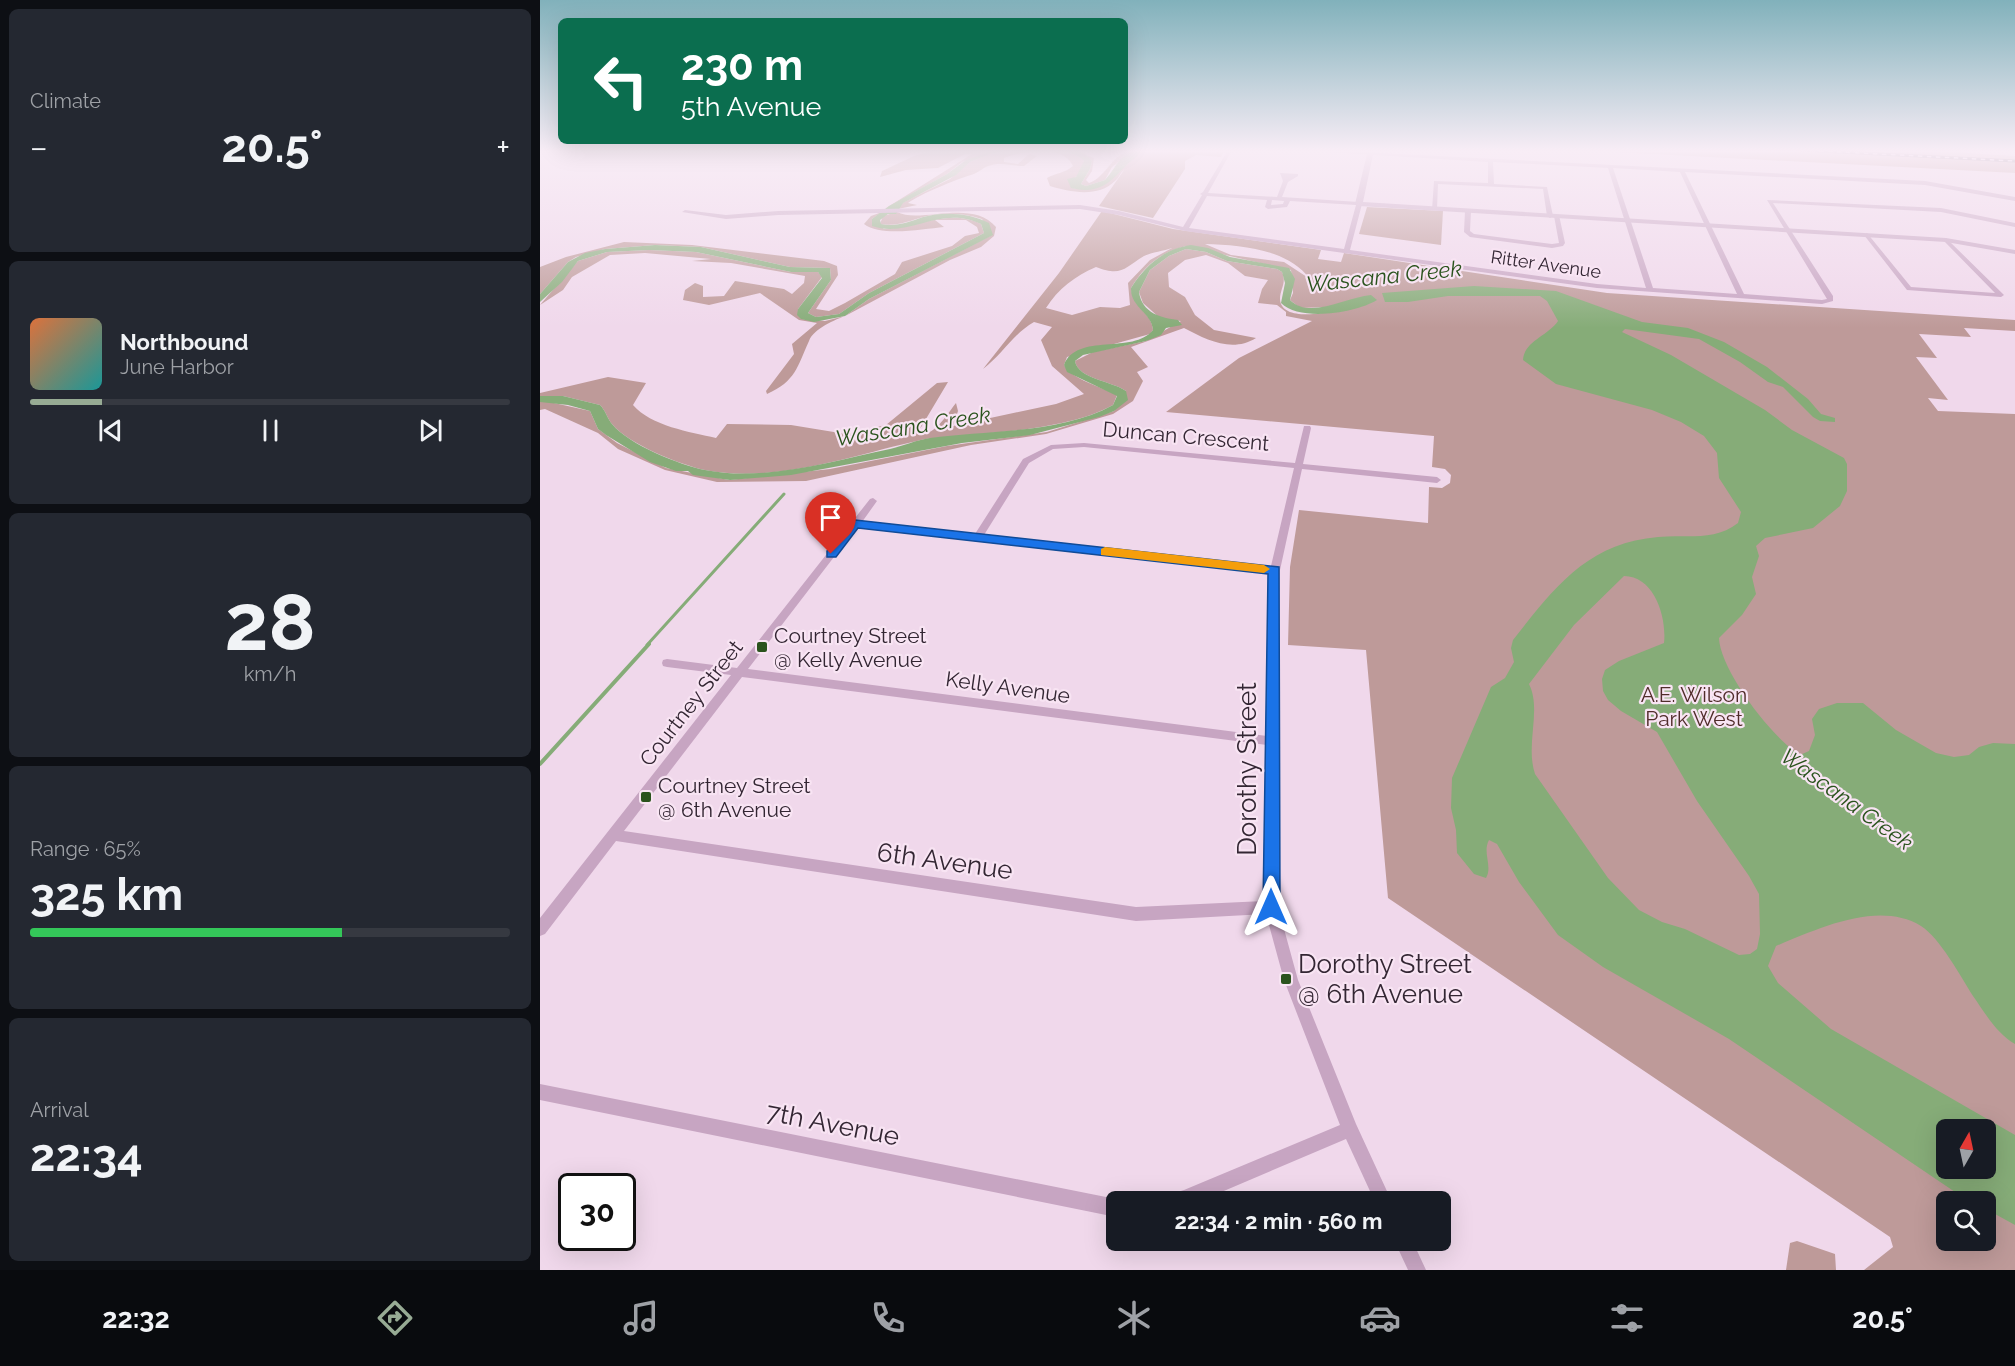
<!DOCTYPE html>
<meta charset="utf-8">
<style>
body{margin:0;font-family:Raleway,sans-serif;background:#242831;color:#f1f3f6;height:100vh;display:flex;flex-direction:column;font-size:22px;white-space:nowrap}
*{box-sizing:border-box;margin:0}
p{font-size:20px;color:#9ea1a6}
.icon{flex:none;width:33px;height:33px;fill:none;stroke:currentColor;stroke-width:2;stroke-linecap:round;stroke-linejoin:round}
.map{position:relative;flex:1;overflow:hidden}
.details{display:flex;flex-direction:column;gap:9px;padding:9px;background:#0d0f14;width:540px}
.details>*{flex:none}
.hud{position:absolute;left:18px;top:18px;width:570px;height:126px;border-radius:9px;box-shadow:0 6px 24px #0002;background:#0b6e4f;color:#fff;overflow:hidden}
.needle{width:39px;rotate:9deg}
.buttons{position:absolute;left:1396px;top:1119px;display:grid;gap:12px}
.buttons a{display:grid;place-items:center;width:60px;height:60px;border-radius:9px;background:#171b24;box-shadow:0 6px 24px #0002;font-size:30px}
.speed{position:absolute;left:18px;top:1173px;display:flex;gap:12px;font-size:30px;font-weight:700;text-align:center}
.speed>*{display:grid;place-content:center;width:78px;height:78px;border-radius:50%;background:#171b24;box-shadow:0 6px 24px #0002;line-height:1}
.speed .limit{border:3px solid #111;border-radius:9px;background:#fff;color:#111}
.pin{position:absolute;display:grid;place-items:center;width:51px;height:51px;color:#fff;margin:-62px -26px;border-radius:50% 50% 50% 0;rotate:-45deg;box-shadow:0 0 6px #0007}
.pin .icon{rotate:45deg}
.me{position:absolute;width:66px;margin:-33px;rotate:0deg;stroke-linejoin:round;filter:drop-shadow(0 0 4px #0008)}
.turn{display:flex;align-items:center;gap:21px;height:126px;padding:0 24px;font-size:27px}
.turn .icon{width:78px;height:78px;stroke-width:2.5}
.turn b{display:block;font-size:42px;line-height:51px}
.big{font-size:45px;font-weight:700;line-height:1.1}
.details .widget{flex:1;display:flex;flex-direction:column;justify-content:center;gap:9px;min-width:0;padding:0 21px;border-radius:9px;background:#242831}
.details .dial{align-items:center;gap:0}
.dial b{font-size:78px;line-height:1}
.song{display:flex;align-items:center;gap:18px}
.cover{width:72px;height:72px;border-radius:9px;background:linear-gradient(135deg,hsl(20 70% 55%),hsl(180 70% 35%))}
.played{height:6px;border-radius:3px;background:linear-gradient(90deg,#97ab94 15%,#363941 15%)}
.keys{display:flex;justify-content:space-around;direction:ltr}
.heat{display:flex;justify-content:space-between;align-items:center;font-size:33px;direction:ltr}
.charge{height:9px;border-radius:4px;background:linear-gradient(90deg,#34c759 65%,#363941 0)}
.trip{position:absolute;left:566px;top:1191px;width:345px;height:60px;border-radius:9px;background:#171b24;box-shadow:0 6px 24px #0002;font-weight:700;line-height:60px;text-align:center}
.menu{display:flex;height:96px;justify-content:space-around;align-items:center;background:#090b0e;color:#9ea1a6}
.menu .icon{width:42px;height:42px}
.menu .selected{color:#97ab94}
.menu b{font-size:27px;color:#f1f3f6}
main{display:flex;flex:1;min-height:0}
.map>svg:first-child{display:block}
</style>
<main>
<section class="details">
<div class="widget"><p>Climate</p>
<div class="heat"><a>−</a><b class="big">20.5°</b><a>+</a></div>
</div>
<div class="widget">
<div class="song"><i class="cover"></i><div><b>Northbound</b><p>June Harbor</p></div></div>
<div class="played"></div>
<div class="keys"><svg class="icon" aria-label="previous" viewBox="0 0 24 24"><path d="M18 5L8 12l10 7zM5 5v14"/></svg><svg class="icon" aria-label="pause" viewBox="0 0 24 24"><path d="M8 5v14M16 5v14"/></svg><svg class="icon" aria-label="next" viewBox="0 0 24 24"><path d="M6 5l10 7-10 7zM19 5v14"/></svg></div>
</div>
<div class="widget dial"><b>28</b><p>km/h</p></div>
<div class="widget"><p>Range · 65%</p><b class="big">325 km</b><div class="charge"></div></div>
<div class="widget"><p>Arrival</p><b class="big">22:34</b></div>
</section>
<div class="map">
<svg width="1475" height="1270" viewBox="0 0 1475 1270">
<rect width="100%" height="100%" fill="#f0d8eb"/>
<g fill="#be9a99" fill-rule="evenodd">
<path d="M 396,150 L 458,150 L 422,162 L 407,174 L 343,210 L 432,154 L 425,154 L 398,168 L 366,170 L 340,177 L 342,171 L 374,156 Z"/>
<path d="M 472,150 C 493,150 529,146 544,161 L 541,172 L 529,183 L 533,188 C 572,195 575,160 604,150 C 617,146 668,150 685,150 L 681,157 L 656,155 L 645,161 L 645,169 L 613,218 L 559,206 L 584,170 C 580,173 579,178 575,181 C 558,198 530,192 510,186 L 507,178 C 516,173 525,173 533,166 C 523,144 482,151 464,158 L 464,162 L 478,164 L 489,154 L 497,156 L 484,166 C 475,166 460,162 452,165 C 444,166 439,173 431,175 C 417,179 380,194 368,203 L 377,205 L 358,209 L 362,203 L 410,179 L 430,162 L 447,155 Z"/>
<path d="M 534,150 L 554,158 L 552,171 L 546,180 L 549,183 C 567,177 572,152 594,150 L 572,167 L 565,180 L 546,186 L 541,184 L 550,169 L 552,161 L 546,154 Z"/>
<path d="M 1038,150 L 1379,150 L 1475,156 L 1475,173 Z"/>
<path d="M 827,207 L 903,211 L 901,245 L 819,234 Z"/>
<path d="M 562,211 L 633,229 L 781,250 L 778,259 L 801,262 L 804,253 L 1067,293 L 1475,320 L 1475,331 L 1424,328 L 1431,337 L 1379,334 L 1397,358 L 1376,357 L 1408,400 L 1388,398 L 1398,411 L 1475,414 L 1475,1270 L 1324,1270 L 1353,1247 L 1350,1237 L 848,898 L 826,650 L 748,645 L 750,567 L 759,510 L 888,523 L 889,487 L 902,488 L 910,483 L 911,475 L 905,469 L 892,467 L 894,436 L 626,412 L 699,358 L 772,321 L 746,316 L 746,312 L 737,305 L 718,303 L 722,289 L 728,280 L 705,276 L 688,263 L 666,255 L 645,260 L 628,273 L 629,287 L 645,297 L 655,315 L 674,330 L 716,338 C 692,353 667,340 644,328 L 591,347 L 608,367 L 597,372 L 603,381 L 593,401 L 573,414 L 506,434 L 431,445 L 266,481 L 177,482 L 125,470 L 78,449 L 58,433 L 5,409 L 0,410 L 0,402 L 5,401 L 50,411 L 58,429 L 77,443 L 126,468 L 189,480 L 290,469 L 407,446 L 507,432 L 574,411 L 586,391 C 572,381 538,379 535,361 L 553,352 L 606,341 L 641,321 L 621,319 L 603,303 L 599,292 L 610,270 L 629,256 L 646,249 L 666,252 L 687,261 L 737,269 L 742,272 C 747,283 740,289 740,299 C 741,326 802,310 815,306 L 760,308 L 750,300 L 753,293 L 751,270 L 646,246 C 621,252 604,266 591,288 C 593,308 612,313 613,330 L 610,334 L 527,357 L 524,365 C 531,379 562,387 577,395 L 573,405 C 532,428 463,432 417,436 C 405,438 393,437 381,440 C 313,455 236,484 165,470 C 141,465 88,444 72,424 C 67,418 66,411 60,405 L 23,396 L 0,396 L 0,393 L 68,377 L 106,383 L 93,405 C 111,426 150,432 176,438 L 187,424 L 251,425 L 306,434 L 346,425 L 397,383 L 408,382 L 377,434 C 394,438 407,414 416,403 L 418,411 L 413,426 L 516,404 L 544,394 L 512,366 L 501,340 L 512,327 L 494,322 C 474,333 462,355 443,369 L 519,273 ZM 665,244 C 701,245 748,249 770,279 L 744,262 L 691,255 ZM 632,248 L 610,260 L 588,283 L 590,305 L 580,308 L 560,307 L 532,315 L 506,308 C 518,289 535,276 556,267 C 582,277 584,268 604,256 C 612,252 624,251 632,248 ZM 1407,1130 L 1446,1130 L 1446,1168 L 1407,1168 ZM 1407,1202 L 1446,1202 L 1446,1240 L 1407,1240 Z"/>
<path d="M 342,212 L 332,219 L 344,229 C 378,228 408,208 441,224 L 444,233 L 329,293 L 299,314 L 276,317 L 268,313 L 291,280 L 290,268 L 250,267 L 161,247 L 115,245 L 65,249 L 36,257 L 28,262 L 0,294 L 0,267 L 26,257 L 84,242 L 152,245 L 284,261 L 297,266 L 298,275 L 276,309 L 289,311 L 305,303 L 355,274 L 362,262 L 412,246 L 425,236 L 439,233 L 437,227 L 426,220 L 395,220 L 404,227 C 383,229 341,237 324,224 L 331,216 Z"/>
<path d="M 357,212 C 380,224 432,198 456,227 L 454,236 L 441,247 L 410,260 L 307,315 C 295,320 274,328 269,341 C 257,367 256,381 227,394 L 226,391 L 254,354 L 252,344 L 277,323 L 259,320 L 220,293 L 169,305 L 143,300 L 145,290 L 155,283 L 163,286 L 163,297 L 184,296 L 195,281 L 244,289 L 252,294 L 264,283 L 265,276 L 191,263 L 152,261 L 171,259 L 105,253 L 70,255 L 32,277 L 23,290 L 0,305 L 38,261 L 67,252 L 109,250 L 156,252 L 251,272 L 278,272 L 282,277 L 258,309 L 262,319 L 285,321 L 305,316 L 329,299 L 452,235 L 442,219 C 424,213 401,212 383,217 C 369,221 356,227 340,224 L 343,216 Z"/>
<path d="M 1257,1241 L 1295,1254 L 1296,1270 L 1246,1270 L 1250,1243 Z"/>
</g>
<g fill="#86ac78" fill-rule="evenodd">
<path d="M 472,150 L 450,154 L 430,162 L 416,175 L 363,203 L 356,214 L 348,214 L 340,220 L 341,224 C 356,227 369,222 383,217 C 403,211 431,213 449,223 L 453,235 L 329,299 L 305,316 L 274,322 L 261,319 L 257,315 L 258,309 L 282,278 L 278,272 L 251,272 L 156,252 L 109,250 L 67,252 L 38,261 L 22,282 L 0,302 L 0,294 L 28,262 L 45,253 L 65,249 L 115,245 L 161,247 L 250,267 L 290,268 L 291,280 L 268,313 L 276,317 L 299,314 L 329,293 L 444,233 L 441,224 C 400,204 369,239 332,226 L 332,219 L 349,206 L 407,174 L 426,160 L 452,151 Z"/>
<path d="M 489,150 C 507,150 541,143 552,161 L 550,169 L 541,184 L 546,186 L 565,180 C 578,166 580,150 605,150 C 577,167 571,198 531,188 L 527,179 L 536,177 L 544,161 C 528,146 509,154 489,150 Z"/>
<path d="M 651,245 L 668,248 L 690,257 L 749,268 L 755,279 L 750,300 C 770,320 806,297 831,295 L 837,300 C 816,313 760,322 741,303 L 745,283 L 742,272 L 737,269 L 687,261 L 666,252 L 646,249 L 629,256 L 610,270 L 599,292 C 602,313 621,318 638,320 L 642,325 L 626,328 L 621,335 L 606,341 L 543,355 L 535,361 C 538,379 572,381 586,391 L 588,400 L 574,411 L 559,417 L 490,435 L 422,443 L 251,475 L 190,480 L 153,475 L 148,471 L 136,471 L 110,462 L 66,435 L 58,429 L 50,411 L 28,405 L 0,402 L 0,396 L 23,396 L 60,405 C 66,411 67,418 72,424 C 89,445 140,465 165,470 C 225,482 292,461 350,449 C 363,446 376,440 390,438 C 446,430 521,434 573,405 L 577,396 L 527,372 L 524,365 C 537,332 593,355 613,330 C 612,313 590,307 591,288 C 605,266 623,249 651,245 Z"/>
<path d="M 934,286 L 1016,291 L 1102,322 L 1148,328 L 1184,342 L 1227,367 L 1268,399 L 1281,414 L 1295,418 L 1295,422 L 1280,421 L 1273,417 L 1243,387 L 1228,382 L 1200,362 L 1159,339 L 1085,329 L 1082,332 L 1131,355 L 1225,410 L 1252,430 L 1304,458 L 1307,464 L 1307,491 L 1300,506 L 1273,528 L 1225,538 L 1216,546 L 1219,556 L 1212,577 L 1216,594 L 1202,615 L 1179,638 C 1180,670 1232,738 1260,755 L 1269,751 L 1275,735 L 1272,719 L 1279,709 L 1297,703 L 1323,703 L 1356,730 L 1396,753 L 1414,757 L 1429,755 L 1439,747 L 1453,743 L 1475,744 L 1475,1044 C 1457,1034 1445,1013 1433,996 C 1421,977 1400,938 1381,926 C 1338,900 1278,929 1236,946 L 1228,966 L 1238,983 L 1291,1029 L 1475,1135 L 1475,1225 L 1446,1209 L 1446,1202 L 1431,1201 L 1415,1192 L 1189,1039 L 1063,967 L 1018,935 L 979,882 L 957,844 L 949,840 C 942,853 953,866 946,878 L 934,874 L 917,853 L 916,830 L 911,808 L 912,778 L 951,687 L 965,678 L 974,662 L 971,648 L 973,640 C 1014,588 1047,543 1118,537 C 1145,534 1174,542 1198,523 L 1201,512 L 1179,478 L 1177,453 L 1164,436 L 1141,422 L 1112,410 L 1016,384 L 983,360 C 984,341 1008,336 1018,321 L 1007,301 L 1000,296 L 908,296 L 868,302 L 845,302 L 842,293 ZM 1084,576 C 1114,576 1127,617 1124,643 L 1079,661 L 1065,670 L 1062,679 L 1063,691 L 1068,700 L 1081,711 L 1117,732 L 1157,801 L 1209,876 L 1219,894 L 1220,934 L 1217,949 L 1210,954 L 1199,955 L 1145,929 L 1122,922 L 1099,910 L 1068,878 L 995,774 C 985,744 1002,710 989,684 L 1034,625 ZM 1407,1130 L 1446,1130 L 1446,1168 L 1407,1168 Z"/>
</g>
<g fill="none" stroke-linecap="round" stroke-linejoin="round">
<path stroke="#86ac78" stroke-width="3" d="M 107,645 L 244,494"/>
<path stroke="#86ac78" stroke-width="4" d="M 0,764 L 109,644"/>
<g fill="#c7a5c2" fill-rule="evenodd">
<path d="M 688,150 L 692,150 L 668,193 L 737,197 L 743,181 L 740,173 L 758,174 L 758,176 L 748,182 L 742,197 L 819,202 L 822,204 L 810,250 L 1057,284 L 1106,288 L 1068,168 L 953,162 L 954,184 L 1007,187 L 1013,216 L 1010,218 L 1007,216 L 1003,189 L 898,184 L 897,209 L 892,210 L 894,181 L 948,183 L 948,162 L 755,150 L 782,150 L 1385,181 L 1475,197 L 1475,201 L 1385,185 L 1145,172 L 1204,294 L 1282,300 L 1287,299 L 1227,200 L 1401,208 L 1475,223 L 1475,227 L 1401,212 L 1233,203 L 1293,296 L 1293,301 L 1282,304 L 1057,288 L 645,231 L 579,215 L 540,209 L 238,215 L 186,219 L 142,212 L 145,210 L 186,215 L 238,211 L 540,205 L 579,211 L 643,227 L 662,195 L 660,194 L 663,192 ZM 1073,168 L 1140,172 L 1197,294 L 1113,288 ZM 667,196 L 727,200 L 725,207 L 728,209 L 747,207 L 750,201 L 816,205 L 804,249 L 649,228 ZM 732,200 L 744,201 L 743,204 L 731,205 Z"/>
<path d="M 928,209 L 931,211 L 930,231 L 934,234 L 1012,244 L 1019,243 L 1014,216 L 1019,215 L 1025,243 L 1023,246 L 1012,248 L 930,237 L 924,232 L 925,211 Z"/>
<path d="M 1327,233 L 1371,287 L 1455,293 L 1404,241 L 1403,240 L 1406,238 L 1464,295 L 1461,297 L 1367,290 L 1324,235 Z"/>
<path d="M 764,426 L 770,426 L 771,428 L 763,464 L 897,477 L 901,480 L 897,483 L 762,469 L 740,570 L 738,907 L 758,980 L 816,1124 L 852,1202 L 835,1202 L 806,1139 L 658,1202 L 623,1202 L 625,1196 L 644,1190 L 800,1125 L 744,980 L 726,914 L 596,921 L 76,841 L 5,934 L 0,936 L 0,918 L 191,675 L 127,667 L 123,666 L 122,663 L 123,660 L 127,659 L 197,668 L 330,499 L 333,498 L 337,501 L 322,522 L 435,534 L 483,459 L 511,445 L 544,443 L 755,463 ZM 544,447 L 754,468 L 731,566 L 444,535 L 489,463 L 513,449 ZM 317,527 L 730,573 L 727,736 L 208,669 ZM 202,677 L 727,745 L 724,901 L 596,907 L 84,831 Z"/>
<path d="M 0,1084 L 576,1199 L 581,1202 L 576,1202 L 576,1217 L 0,1100 Z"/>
<path d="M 854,1240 L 872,1240 L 886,1270 L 868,1270 Z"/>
</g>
<path fill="#c7a5c2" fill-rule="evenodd" d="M 828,150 L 834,150 L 823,202 L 1406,238 L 1475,250 L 1475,254 L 1406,242 L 819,206 L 815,204 Z"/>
<defs>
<path id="rail" d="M 1261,150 L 1475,161"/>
</defs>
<use href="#rail" stroke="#332633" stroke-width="3"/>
<use href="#rail" stroke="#f8e4f3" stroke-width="1.5" stroke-dasharray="4.5" stroke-linecap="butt"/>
</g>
<linearGradient id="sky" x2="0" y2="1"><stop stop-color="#81b1bb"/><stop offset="0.46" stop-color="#f8edf6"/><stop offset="1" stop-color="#f8edf6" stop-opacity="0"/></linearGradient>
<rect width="1475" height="328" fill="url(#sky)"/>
<path fill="#1a73e8" stroke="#114b97" stroke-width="1.5" d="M 315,520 L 739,567 L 740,907 L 738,913 L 731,915 L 725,913 L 723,907 L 728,574 L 318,528 L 296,557 L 287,557 L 287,551 L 311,521 Z"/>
<path fill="#f59e0b" d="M 565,547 L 724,565 L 730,569 L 724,573 L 561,555 L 561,549 Z"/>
<g fill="#2a531d" stroke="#f8e4f3" stroke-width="2">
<rect x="216" y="641" width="12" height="12" rx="3"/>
<rect x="100" y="791" width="12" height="12" rx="3"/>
<rect x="740" y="973" width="12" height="12" rx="3"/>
</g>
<g text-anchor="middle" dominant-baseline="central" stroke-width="4.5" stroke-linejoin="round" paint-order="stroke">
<g font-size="18" fill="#332633" stroke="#f8e4f3">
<text transform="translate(1006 264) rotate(8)">Ritter Avenue</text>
</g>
<g font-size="21" fill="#332633" stroke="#f8e4f3">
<text transform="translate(646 436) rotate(5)">Duncan Crescent</text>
<text transform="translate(468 687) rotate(8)">Kelly Avenue</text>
<text transform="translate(151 703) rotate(-52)">Courtney Street</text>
</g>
<g font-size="21" fill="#332633" stroke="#f8e4f3" text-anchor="start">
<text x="234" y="635">Courtney Street<tspan x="234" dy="24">@ Kelly Avenue</tspan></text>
<text x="118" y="785">Courtney Street<tspan x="118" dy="24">@ 6th Avenue</tspan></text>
</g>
<g font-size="21" fill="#502c2a" stroke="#f8e4f3">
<text x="1154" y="694">A.E. Wilson<tspan x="1154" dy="24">Park West</tspan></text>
</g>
<g font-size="22" font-style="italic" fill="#2a531d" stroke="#f8e4f3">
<text transform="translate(844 276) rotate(-6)">Wascana Creek</text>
<text transform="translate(373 426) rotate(-9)">Wascana Creek</text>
<text transform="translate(1307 799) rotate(36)">Wascana Creek</text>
</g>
<g font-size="26" fill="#332633" stroke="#f8e4f3">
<text transform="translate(707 769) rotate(-90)">Dorothy Street</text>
<text transform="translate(405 861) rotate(8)">6th Avenue</text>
<text transform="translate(293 1124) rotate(11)">7th Avenue</text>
</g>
<g font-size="26" fill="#332633" stroke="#f8e4f3" text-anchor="start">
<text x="758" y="964">Dorothy Street<tspan x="758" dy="30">@ 6th Avenue</tspan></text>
</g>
</g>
</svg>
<div class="buttons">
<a><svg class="needle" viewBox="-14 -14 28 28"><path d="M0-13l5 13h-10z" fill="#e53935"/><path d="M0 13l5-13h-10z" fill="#9ea1a6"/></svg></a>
<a><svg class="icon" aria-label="search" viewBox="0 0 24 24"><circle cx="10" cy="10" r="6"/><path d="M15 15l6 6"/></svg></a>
</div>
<div class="speed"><div class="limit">30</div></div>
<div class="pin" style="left:291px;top:554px;background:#d93025"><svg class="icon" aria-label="arrive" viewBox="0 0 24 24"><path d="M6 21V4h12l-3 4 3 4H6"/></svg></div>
<svg class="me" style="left:731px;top:907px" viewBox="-20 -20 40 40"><path d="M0-17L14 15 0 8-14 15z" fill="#1a73e8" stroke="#fff" stroke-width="4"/></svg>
<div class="trip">22:34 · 2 min · 560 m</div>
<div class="hud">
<div class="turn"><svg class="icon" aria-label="left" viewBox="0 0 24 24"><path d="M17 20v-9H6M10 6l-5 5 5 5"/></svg><div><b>230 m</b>5th Avenue</div></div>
</div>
</div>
</main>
<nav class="menu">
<b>22:32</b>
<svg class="icon selected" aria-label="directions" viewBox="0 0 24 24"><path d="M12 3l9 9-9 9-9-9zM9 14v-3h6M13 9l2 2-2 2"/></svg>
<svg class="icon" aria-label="music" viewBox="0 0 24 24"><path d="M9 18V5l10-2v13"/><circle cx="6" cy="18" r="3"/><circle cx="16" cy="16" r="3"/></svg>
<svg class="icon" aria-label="phone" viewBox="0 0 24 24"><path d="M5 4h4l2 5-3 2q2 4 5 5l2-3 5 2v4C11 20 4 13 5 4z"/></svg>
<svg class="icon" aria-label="climate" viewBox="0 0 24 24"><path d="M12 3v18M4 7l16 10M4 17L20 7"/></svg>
<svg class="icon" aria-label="car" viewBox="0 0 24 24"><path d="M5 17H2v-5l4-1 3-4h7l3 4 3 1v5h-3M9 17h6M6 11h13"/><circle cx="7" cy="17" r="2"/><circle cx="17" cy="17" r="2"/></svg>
<svg class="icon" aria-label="filters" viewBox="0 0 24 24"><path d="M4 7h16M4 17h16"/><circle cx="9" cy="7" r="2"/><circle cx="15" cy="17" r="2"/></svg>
<b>20.5°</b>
</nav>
